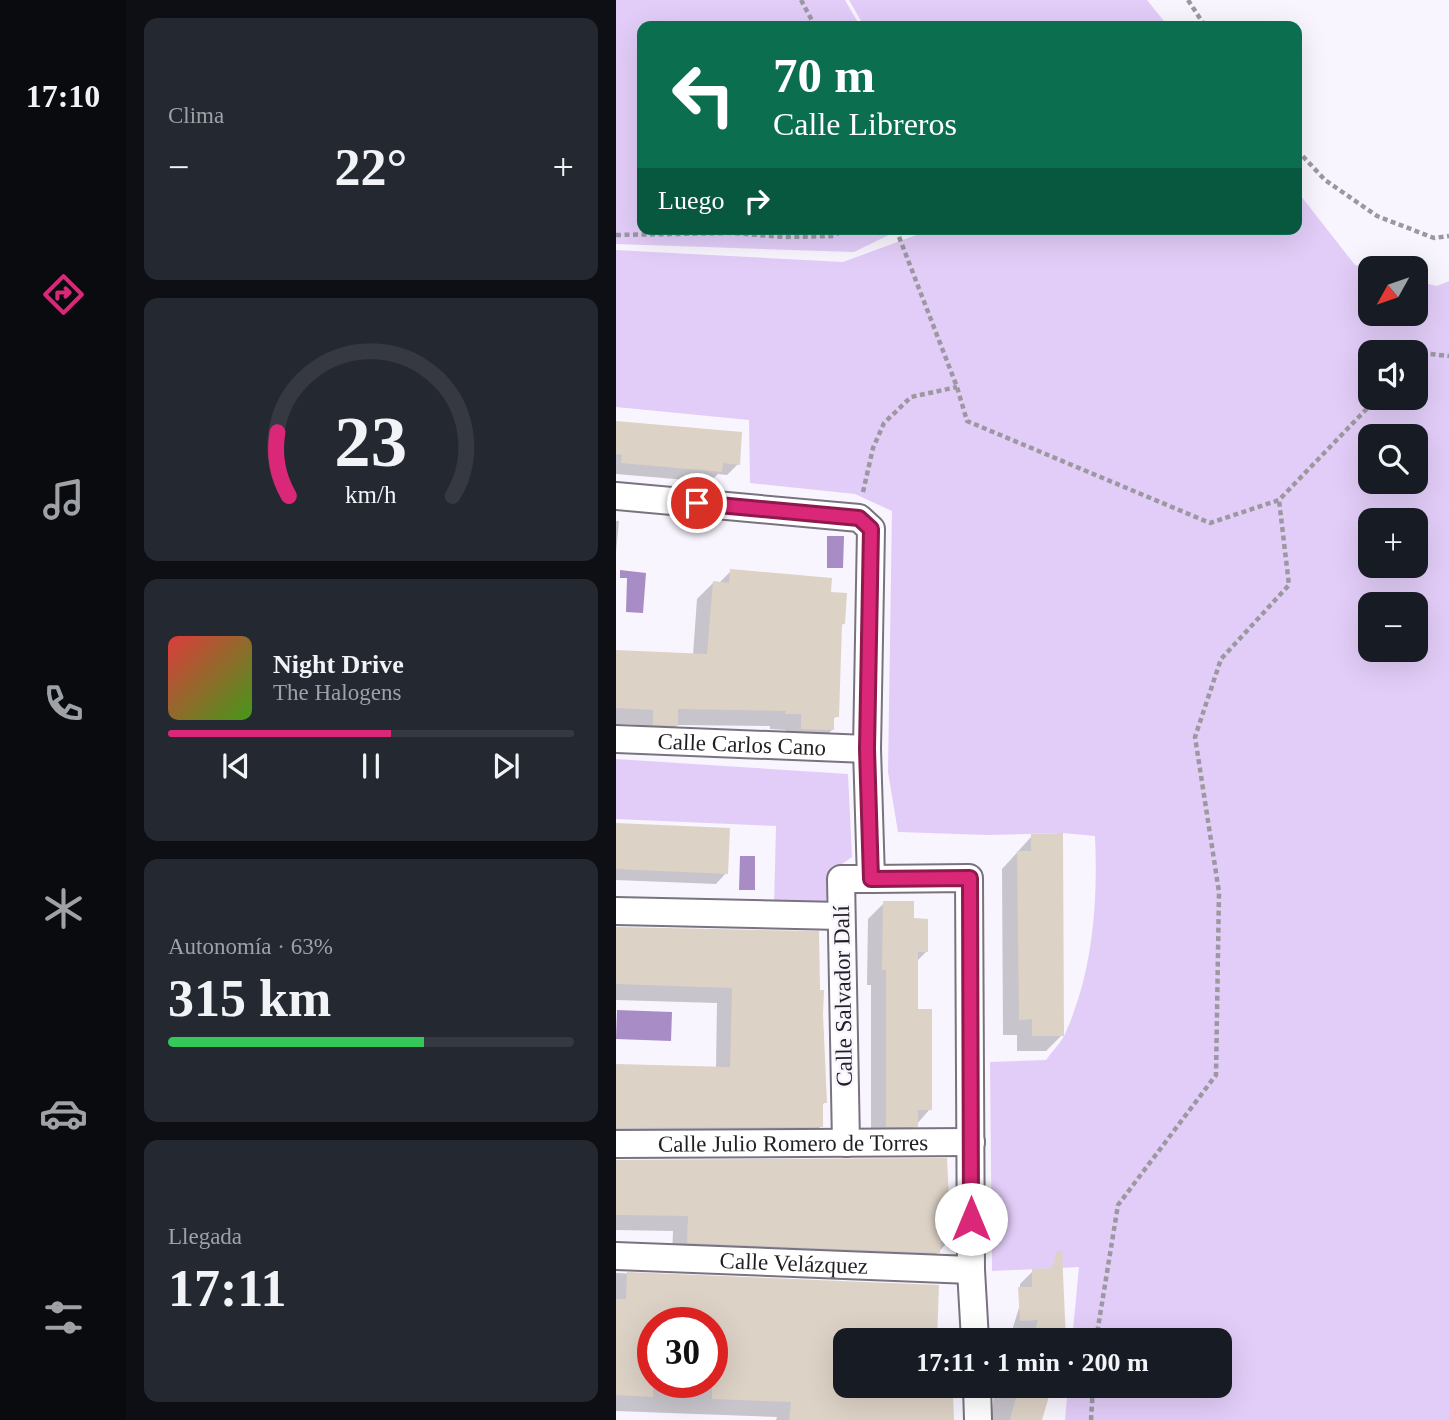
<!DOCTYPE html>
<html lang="es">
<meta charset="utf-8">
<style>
body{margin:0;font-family:Georgia,serif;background:#242831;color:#f1f3f6;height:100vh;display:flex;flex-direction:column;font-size:26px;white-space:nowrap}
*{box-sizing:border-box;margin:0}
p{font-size:23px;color:#9ea1a6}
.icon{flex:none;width:38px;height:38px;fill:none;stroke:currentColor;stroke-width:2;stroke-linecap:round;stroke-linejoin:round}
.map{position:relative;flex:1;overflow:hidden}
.details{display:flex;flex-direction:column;gap:18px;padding:18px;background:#0d0f14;width:490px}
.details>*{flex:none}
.guide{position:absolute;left:21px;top:21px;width:665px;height:214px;border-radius:14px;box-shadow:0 7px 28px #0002;background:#0b6e4f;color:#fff;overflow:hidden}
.needle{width:46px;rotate:230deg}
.fabs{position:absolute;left:742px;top:256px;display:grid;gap:14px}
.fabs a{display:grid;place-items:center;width:70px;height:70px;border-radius:14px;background:#171b24;box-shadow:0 7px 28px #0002;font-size:35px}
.speed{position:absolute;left:21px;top:1307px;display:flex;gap:14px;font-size:35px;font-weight:700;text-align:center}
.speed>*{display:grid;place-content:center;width:91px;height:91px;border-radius:50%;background:#171b24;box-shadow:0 7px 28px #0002;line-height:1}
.speed .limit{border:10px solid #d22;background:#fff;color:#111}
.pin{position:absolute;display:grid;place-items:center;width:60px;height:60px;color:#fff;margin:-30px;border:4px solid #fff;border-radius:50%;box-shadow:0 2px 7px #0007}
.me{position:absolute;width:77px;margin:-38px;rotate:0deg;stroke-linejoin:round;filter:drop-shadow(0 0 5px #0008)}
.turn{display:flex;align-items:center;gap:24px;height:147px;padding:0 21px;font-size:32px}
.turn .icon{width:91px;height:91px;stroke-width:2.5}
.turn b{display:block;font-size:49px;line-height:60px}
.then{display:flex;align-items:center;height:66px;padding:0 21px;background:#0003;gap:14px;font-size:26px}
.big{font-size:52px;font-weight:700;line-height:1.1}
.details .tile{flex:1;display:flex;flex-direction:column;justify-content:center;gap:10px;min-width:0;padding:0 24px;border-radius:14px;background:#242831}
.details .dial{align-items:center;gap:0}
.dial svg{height:182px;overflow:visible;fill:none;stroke:#363941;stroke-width:7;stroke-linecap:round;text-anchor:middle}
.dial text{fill:#f1f3f6;stroke:none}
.song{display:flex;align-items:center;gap:21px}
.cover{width:84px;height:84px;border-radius:10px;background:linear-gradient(135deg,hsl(0 70% 55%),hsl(100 70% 35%))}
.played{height:7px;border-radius:4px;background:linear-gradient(90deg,#db2777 55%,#363941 55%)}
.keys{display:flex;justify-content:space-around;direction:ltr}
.heat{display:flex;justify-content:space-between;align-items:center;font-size:38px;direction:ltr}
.charge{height:10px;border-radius:5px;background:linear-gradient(90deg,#34c759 63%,#363941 0)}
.trip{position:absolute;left:217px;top:1328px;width:399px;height:70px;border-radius:14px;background:#171b24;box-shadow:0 7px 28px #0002;font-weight:700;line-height:70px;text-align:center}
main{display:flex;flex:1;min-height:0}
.menu{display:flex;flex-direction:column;width:126px;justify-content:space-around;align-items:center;background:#090b0e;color:#9ea1a6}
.menu .icon{width:49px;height:49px}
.menu .on{color:#db2777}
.menu b{font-size:32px;color:#f1f3f6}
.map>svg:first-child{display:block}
</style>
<main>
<nav class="menu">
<b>17:10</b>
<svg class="icon on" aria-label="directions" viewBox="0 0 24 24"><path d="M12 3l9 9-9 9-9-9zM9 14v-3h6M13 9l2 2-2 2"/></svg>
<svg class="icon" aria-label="music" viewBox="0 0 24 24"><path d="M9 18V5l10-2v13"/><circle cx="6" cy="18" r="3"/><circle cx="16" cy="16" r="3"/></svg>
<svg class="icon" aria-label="phone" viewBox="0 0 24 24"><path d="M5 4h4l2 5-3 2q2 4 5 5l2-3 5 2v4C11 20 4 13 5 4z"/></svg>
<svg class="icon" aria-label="climate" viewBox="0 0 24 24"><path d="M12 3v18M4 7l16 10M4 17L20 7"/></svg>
<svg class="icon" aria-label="car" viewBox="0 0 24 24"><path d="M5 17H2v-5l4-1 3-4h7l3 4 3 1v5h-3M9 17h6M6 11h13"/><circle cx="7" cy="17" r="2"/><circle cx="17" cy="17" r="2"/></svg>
<svg class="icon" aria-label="filters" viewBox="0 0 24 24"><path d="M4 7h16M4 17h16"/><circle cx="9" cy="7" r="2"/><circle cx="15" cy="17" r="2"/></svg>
</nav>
<section class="details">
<div class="tile"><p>Clima</p>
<div class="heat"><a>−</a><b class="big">22°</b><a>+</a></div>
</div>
<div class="tile dial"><svg viewBox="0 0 100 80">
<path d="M14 69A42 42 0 1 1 86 69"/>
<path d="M14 69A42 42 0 0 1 9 41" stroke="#db2777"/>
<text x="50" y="56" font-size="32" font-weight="700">23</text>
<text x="50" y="72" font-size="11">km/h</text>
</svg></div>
<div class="tile">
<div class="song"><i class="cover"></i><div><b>Night Drive</b><p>The Halogens</p></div></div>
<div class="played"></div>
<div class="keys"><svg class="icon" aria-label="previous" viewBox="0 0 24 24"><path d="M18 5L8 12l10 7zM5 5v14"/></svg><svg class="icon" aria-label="pause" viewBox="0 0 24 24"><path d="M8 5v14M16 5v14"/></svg><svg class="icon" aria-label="next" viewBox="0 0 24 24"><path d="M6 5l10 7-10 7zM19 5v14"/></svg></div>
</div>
<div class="tile"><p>Autonomía · 63%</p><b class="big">315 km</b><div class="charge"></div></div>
<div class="tile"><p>Llegada</p><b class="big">17:11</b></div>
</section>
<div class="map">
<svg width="833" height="1420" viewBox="0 0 833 1420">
<rect width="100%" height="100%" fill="#f9f5fe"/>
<g fill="#e2cdf8" fill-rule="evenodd">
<path d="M 0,0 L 229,0 L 244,26 L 26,26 L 26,229 L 285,229 L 238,252 L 0,244 Z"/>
<path d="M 233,0 L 531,0 L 552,26 L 248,26 Z"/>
<path d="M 681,191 L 739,265 L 754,269 L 754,313 L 800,313 L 800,281 L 821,286 L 833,281 L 833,1420 L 449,1420 L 452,1386 L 604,1386 L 604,1340 L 456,1340 L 463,1267 L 376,1271 L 374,1062 L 430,1060 C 436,1051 445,1043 449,1034 C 477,972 482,903 479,836 L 447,833 L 372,835 L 282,832 L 272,772 L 276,511 L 239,494 L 134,483 L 133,420 L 0,407 L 0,250 L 227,262 L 303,234 L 304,229 L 681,229 ZM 754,352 L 800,352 L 800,397 L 754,397 ZM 754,436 L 800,436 L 800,481 L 754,481 ZM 754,520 L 800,520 L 800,565 L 754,565 ZM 754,604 L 800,604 L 800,649 L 754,649 Z"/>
<path d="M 0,759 L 232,774 L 236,857 L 216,871 L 209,905 L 158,905 L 160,826 L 0,819 Z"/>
</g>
<g fill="#a88cc5">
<path d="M 211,536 L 228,536 L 227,568 L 211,568 Z"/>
<path d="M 4,570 L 30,573 L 27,613 L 10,612 L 11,578 L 4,578 Z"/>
<path d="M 124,856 L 139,856 L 139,890 L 123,890 Z"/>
<path d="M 1,1010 L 56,1012 L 55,1041 L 0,1039 Z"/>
</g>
<g fill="#0003" fill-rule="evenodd">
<path d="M 0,423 L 122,464 L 111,475 L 102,474 L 94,482 L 0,474 Z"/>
<path d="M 0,521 L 3,521 L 0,552 Z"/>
<path d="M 115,571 L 213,593 L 227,624 L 224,626 L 221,716 L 216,720 L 216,730 L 200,746 L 169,745 L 170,730 L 154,729 L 154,726 L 61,725 L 44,741 L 22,740 L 22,725 L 0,724 L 0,651 L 77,655 L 81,599 L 97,583 L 102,584 Z"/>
<path d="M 0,825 L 110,873 L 100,884 L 0,880 Z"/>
<path d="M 416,836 L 446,1035 L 430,1051 L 401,1051 L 401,1035 L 387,1035 L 386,869 Z"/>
<path d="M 268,903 L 296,920 L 311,951 L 300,962 L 301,1010 L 314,1109 L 285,1142 L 255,1142 L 255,985 L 251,985 L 252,919 Z"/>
<path d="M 0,928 L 201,933 L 209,1102 L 205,1106 L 205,1126 L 190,1142 L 0,1143 L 0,1066 L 100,1069 L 101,1003 L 0,1000 Z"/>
<path d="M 0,1161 L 333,1241 L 307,1268 L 56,1258 L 57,1231 L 0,1230 Z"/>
<path d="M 446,1270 L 448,1340 L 393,1340 L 404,1305 L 404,1284 L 417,1271 Z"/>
<path d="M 0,1273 L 322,1286 L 320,1340 L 229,1340 L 229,1386 L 314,1386 L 314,1394 L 336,1420 L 160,1420 L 161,1417 L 0,1411 ZM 37,1323 L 96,1323 L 96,1382 L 37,1382 Z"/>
<path d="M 379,1386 L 434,1386 L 424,1420 L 375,1420 Z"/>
</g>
<g fill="#ddd2c6">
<path d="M 0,421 L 126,432 L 124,465 L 107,463 L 106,472 L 5,463 L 6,455 L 0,454 Z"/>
<path d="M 114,569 L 216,578 L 215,592 L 231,593 L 229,624 L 226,624 L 223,717 L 218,717 L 218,730 L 185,729 L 185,714 L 169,714 L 170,711 L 62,709 L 62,726 L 37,725 L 37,710 L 0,708 L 0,650 L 91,654 L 97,581 L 113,583 Z"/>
<path d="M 0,823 L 114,828 L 112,874 L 0,869 Z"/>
<path d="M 447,833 L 448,1036 L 416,1036 L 416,1019 L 403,1020 L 401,851 L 415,851 L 415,834 Z"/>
<path d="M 267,901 L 298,901 L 298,918 L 312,919 L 312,952 L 302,952 L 302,1009 L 316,1009 L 316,1110 L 302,1110 L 302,1127 L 270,1127 L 270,970 L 266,970 Z"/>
<path d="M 0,927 L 203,931 L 204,990 L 208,990 L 207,1014 L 211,1103 L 207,1103 L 207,1127 L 0,1128 L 0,1064 L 114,1067 L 116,988 L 0,984 Z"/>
<path d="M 331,1158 L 335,1242 L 325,1241 L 324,1253 L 71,1243 L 72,1216 L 0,1215 L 0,1160 Z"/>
<path d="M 441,1251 L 446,1251 L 450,1340 L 416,1340 L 422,1320 L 404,1321 L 402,1287 L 416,1287 L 416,1269 L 436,1268 Z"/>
<path d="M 11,1272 L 323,1285 L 321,1340 L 229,1340 L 229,1386 L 315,1386 L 315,1392 L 337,1394 L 338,1420 L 173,1420 L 175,1402 L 96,1399 L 96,1323 L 37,1323 L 37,1397 L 0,1395 L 0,1299 L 10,1299 Z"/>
<path d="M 403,1386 L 436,1386 L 426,1420 L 394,1420 Z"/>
</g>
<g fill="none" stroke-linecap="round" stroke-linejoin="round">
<defs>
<g id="minor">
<path d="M 0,496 L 243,518 L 255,529 L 251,749 L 255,879 L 353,878 L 355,1270 L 359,1340"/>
<path id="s1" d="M 0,739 L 251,749"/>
<path d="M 0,911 L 225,916"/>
<path d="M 230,1143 L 225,879 L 255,879"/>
<path id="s2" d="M 0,1144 L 355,1142"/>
<path id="s3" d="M 0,1256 L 355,1270"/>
<path d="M 361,1386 L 362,1420"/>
</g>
</defs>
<use href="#minor" stroke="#79737f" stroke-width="30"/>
<g stroke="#9c98a0" stroke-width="4.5" stroke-dasharray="5 3.5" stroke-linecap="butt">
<path d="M 185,0 L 199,26"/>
<path d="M 572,0 L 589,26"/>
<path d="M 681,150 L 709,180 L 761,216 L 818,238 L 833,236"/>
<path d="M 280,229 L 341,387 L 351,421 L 594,523 L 663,500 L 762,397"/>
<path d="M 0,235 L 117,233 L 168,237 L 219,236 L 226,229"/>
<path d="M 800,358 L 804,353 L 833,356"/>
<path d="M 247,492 L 257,448 L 268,423 L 295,397 L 341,387"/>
<path d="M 480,1340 L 502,1205 L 600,1075 L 603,892 L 579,737 L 605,659 L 673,585 L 663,500"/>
<path d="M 475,1420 L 477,1386"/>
</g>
<use href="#minor" stroke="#fff" stroke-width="26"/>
</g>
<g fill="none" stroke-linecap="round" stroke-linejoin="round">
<defs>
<path id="route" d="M 81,503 L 243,518 L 255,529 L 251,749 L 255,879 L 354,878 L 355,1219"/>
</defs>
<use href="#route" stroke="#8e194d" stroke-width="18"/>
<use href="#route" stroke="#db2777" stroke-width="12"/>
</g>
<g text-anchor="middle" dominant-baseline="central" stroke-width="5" stroke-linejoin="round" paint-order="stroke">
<g font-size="23" fill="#211e24" stroke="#f9f5fe">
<text stroke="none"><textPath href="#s1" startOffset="126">Calle Carlos Cano</textPath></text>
<text transform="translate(227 996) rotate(-91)">Calle Salvador Dalí</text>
<text stroke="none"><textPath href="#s2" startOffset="177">Calle Julio Romero de Torres</textPath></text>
<text stroke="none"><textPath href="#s3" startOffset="178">Calle Velázquez</textPath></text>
</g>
</g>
</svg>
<div class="fabs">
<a><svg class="needle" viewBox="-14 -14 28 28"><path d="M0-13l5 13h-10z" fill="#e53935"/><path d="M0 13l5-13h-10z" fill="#9ea1a6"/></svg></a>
<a><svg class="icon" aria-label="sound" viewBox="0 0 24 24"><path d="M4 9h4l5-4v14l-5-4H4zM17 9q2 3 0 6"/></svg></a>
<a><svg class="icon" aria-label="search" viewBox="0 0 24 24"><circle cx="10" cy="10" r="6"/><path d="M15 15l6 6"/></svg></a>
<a>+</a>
<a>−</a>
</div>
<div class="speed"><div class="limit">30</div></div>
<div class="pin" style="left:81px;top:503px;background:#d93025"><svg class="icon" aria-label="arrive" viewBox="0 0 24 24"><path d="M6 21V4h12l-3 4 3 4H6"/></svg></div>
<svg class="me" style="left:355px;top:1219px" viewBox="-20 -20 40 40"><circle r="19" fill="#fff"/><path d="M0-13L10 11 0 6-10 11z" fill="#db2777"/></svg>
<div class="trip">17:11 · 1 min · 200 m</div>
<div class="guide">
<div class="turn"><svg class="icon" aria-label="left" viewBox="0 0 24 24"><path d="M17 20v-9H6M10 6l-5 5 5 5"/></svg><div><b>70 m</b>Calle Libreros</div></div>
<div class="then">Luego<svg class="icon" aria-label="right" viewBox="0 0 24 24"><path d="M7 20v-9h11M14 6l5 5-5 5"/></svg></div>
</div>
</div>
</main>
